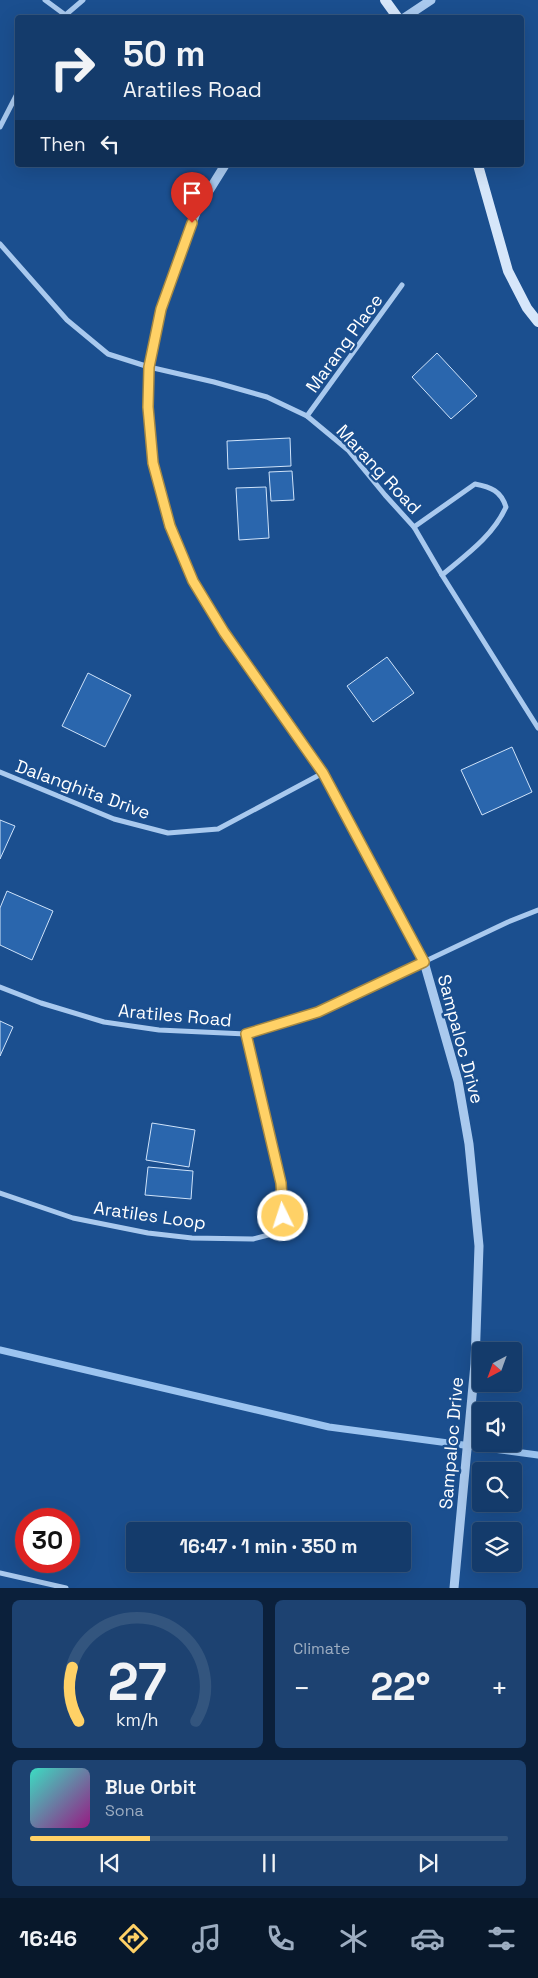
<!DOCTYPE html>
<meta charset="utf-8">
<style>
body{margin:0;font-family:"Space Grotesk",sans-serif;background:#1d4271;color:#f1f3f6;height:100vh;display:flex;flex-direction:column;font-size:19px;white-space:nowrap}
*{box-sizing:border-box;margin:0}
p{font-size:16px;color:#9dadc1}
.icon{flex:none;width:28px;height:28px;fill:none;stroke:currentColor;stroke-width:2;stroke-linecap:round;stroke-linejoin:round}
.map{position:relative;height:1588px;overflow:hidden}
.side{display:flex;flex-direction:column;gap:12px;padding:12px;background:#0b203b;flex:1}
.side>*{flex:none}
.top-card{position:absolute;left:15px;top:15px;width:509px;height:152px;border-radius:5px;box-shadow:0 5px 20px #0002,0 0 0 1px #33557e;background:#143b6b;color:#f1f3f6;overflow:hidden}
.needle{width:32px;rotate:221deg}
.controls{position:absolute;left:472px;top:1342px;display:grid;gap:10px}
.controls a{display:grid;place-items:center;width:50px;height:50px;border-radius:5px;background:#143b6b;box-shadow:0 5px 20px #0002,0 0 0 1px #33557e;font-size:25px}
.speed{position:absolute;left:15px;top:1508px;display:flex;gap:10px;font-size:25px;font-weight:700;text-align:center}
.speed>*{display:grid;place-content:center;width:65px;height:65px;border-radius:50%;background:#143b6b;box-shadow:0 5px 20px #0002,0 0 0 1px #33557e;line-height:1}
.speed .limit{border:8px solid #d22;background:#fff;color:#111}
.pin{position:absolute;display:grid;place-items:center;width:42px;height:42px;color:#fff;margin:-51px -21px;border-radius:50% 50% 50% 0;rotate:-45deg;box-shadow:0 0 5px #0007}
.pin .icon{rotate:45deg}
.me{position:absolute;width:55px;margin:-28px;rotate:356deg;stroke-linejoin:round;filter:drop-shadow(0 0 4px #0008)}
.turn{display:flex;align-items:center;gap:18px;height:105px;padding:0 25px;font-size:22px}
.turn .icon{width:65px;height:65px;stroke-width:2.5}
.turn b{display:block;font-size:35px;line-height:42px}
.then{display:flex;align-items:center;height:48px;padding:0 25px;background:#0003;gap:10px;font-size:19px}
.big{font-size:38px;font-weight:700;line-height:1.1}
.side .widget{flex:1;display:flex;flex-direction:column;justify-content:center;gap:8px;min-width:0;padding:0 18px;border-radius:8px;background:#1d4271}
.side .dial{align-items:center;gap:0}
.dial svg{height:130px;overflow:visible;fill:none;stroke:#33557e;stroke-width:7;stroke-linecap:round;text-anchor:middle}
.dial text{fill:#f1f3f6;stroke:none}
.song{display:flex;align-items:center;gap:15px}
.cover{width:60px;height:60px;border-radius:8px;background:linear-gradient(135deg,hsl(170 70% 55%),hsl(310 70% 35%))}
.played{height:5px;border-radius:2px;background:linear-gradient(90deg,#ffd166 25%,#33557e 25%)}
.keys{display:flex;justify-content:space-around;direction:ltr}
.heat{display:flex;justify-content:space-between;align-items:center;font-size:28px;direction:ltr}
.side .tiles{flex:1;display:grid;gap:12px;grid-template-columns:1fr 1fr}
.widget:last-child{grid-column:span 2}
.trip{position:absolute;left:126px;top:1522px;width:285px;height:50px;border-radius:5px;background:#143b6b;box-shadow:0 5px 20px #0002,0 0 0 1px #33557e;font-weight:700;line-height:50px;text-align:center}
.dock{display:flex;height:80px;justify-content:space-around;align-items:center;background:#08182b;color:#9dadc1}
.dock .icon{width:35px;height:35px}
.dock .selected{color:#ffd166}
.dock b{font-size:22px;color:#f1f3f6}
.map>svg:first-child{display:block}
</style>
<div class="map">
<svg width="538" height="1588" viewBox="0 0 538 1588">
<rect width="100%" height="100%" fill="#1b4f8f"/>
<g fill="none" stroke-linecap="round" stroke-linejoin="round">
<path stroke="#9cc4f0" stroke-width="7" d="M 0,1350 L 329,1427 L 538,1455"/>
</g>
<g fill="#2a66ad" stroke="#cfe3fa">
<path d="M 437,353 L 477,396 L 451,419 L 412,377 Z"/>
<path d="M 290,438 L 291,466 L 228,469 L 227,441 Z"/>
<path d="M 292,471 L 294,500 L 271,501 L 269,472 Z"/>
<path d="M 266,487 L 269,538 L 239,540 L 236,488 Z"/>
<path d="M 387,657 L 414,693 L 373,722 L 347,686 Z"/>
<path d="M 88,673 L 131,695 L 105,747 L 62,726 Z"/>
<path d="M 512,747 L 532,792 L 482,815 L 461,770 Z"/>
<path d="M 0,820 L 15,826 L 0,859 Z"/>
<path d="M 7,891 L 53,911 L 32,960 L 0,945 L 0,908 Z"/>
<path d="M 0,1021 L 13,1027 L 0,1056 Z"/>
<path d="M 152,1123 L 195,1130 L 189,1167 L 146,1160 Z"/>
<path d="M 148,1167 L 193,1171 L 191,1199 L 145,1195 Z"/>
</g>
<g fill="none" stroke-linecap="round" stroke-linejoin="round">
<g stroke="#a9c9ee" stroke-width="5">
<path d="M 45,0 L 64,14"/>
<path d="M 62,18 L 83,0"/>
<path d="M 0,127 L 18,92"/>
<path d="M 0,244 L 67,320 L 108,354 L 149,367 L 214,382 L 267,397 L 307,416 L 348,450 L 385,495 L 414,527 L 442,575 L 538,728"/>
<path d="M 307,416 L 402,285"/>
<path d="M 414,527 L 475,484 C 491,487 501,491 506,507 C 493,536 466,555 442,575"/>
<path d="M 0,772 L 114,819 L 168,833 L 218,829 L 323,773"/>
<path d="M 0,987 L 41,1003 L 104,1022 L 159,1030 L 246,1034 L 318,1012 L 508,922 L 538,910"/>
<path d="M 0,1193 L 73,1218 L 148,1233 L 192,1238 L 253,1239 L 272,1234 L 283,1217 L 281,1183 L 246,1034"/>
<path d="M 0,1573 L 66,1588"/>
</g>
<g stroke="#a9c9ee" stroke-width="9">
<path d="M 404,18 L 431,0"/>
<path d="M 225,165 L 197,210 L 161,309 L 149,367 L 148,407 L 153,463 L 169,526 L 193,581 L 224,632 L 323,773 L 424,962 L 458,1081 L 469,1144 L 479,1246 L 475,1364 L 454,1588"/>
</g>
<g stroke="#d6e6fa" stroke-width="10">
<path d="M 385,0 L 398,18"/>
<path d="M 478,165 L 508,271 L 527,308 L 538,322"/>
</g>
</g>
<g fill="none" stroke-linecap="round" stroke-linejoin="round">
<defs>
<path id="route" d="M 192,223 L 161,309 L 149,367 L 148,407 L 153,463 L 170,526 L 193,581 L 224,632 L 323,773 L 424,962 L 318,1012 L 246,1034 L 281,1183 L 283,1216"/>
</defs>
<use href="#route" stroke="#a68842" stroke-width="12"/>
<use href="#route" stroke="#ffd166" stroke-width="9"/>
</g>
<g text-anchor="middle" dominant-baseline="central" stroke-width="5" stroke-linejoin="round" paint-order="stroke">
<g font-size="18" fill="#fff" stroke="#1b4f8f">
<text transform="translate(344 343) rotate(-54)">Marang Place</text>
<text transform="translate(379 469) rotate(47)">Marang Road</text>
<text transform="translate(83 789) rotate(20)">Dalanghita Drive</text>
<text transform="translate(175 1015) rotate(5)">Aratiles Road</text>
<text transform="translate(461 1039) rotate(75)">Sampaloc Drive</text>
<text transform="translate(150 1215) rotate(8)">Aratiles Loop</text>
<text transform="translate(451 1443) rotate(-85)">Sampaloc Drive</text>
</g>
</g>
</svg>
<div class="controls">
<a><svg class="needle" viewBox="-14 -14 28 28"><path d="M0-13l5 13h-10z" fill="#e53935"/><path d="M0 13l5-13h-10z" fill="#9dadc1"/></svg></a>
<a><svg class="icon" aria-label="sound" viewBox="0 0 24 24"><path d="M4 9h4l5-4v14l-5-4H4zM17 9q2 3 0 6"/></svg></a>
<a><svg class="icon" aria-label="search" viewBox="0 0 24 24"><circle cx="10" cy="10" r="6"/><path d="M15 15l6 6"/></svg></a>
<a><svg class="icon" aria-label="layers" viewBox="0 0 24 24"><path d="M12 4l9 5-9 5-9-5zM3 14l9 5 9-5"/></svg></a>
</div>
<div class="speed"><div class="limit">30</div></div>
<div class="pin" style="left:192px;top:223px;background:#d93025"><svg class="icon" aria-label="arrive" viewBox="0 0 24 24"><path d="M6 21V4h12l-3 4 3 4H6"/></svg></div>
<svg class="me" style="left:283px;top:1216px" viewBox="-20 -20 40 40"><circle r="17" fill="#ffd166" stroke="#fff" stroke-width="3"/><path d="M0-11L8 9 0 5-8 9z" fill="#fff"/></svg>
<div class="trip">16:47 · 1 min · 350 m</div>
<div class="top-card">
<div class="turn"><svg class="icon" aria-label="right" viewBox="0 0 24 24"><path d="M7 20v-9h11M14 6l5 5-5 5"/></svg><div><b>50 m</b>Aratiles Road</div></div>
<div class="then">Then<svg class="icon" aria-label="left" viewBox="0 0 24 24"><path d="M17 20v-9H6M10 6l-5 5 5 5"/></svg></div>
</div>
</div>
<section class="side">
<div class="tiles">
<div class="widget dial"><svg viewBox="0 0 100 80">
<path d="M14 69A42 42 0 1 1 86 69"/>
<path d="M14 69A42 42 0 0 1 10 36" stroke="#ffd166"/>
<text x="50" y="56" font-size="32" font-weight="700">27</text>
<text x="50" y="72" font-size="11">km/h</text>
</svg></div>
<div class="widget"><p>Climate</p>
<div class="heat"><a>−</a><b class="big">22°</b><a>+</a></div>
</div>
<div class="widget">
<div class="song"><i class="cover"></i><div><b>Blue Orbit</b><p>Sona</p></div></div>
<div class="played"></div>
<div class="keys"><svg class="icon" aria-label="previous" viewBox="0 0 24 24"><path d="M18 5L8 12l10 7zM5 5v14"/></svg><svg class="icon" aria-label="pause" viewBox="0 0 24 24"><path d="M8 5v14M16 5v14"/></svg><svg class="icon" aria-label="next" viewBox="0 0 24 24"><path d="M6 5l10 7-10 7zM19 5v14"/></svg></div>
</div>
</div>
</section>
<nav class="dock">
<b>16:46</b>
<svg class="icon selected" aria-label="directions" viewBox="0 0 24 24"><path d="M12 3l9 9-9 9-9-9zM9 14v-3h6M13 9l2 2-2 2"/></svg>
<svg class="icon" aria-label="music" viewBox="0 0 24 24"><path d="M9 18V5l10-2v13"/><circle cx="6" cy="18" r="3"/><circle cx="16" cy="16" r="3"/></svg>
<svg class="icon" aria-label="phone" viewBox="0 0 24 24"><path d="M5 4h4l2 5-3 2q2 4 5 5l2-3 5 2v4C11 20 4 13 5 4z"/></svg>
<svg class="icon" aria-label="climate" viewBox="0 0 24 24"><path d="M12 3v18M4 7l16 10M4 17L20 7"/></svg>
<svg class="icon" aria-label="car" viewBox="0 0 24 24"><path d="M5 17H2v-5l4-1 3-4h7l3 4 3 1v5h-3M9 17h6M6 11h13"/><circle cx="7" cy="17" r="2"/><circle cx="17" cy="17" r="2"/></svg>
<svg class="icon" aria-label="filters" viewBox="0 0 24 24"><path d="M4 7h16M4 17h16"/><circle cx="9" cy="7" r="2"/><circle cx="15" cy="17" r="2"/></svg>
</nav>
